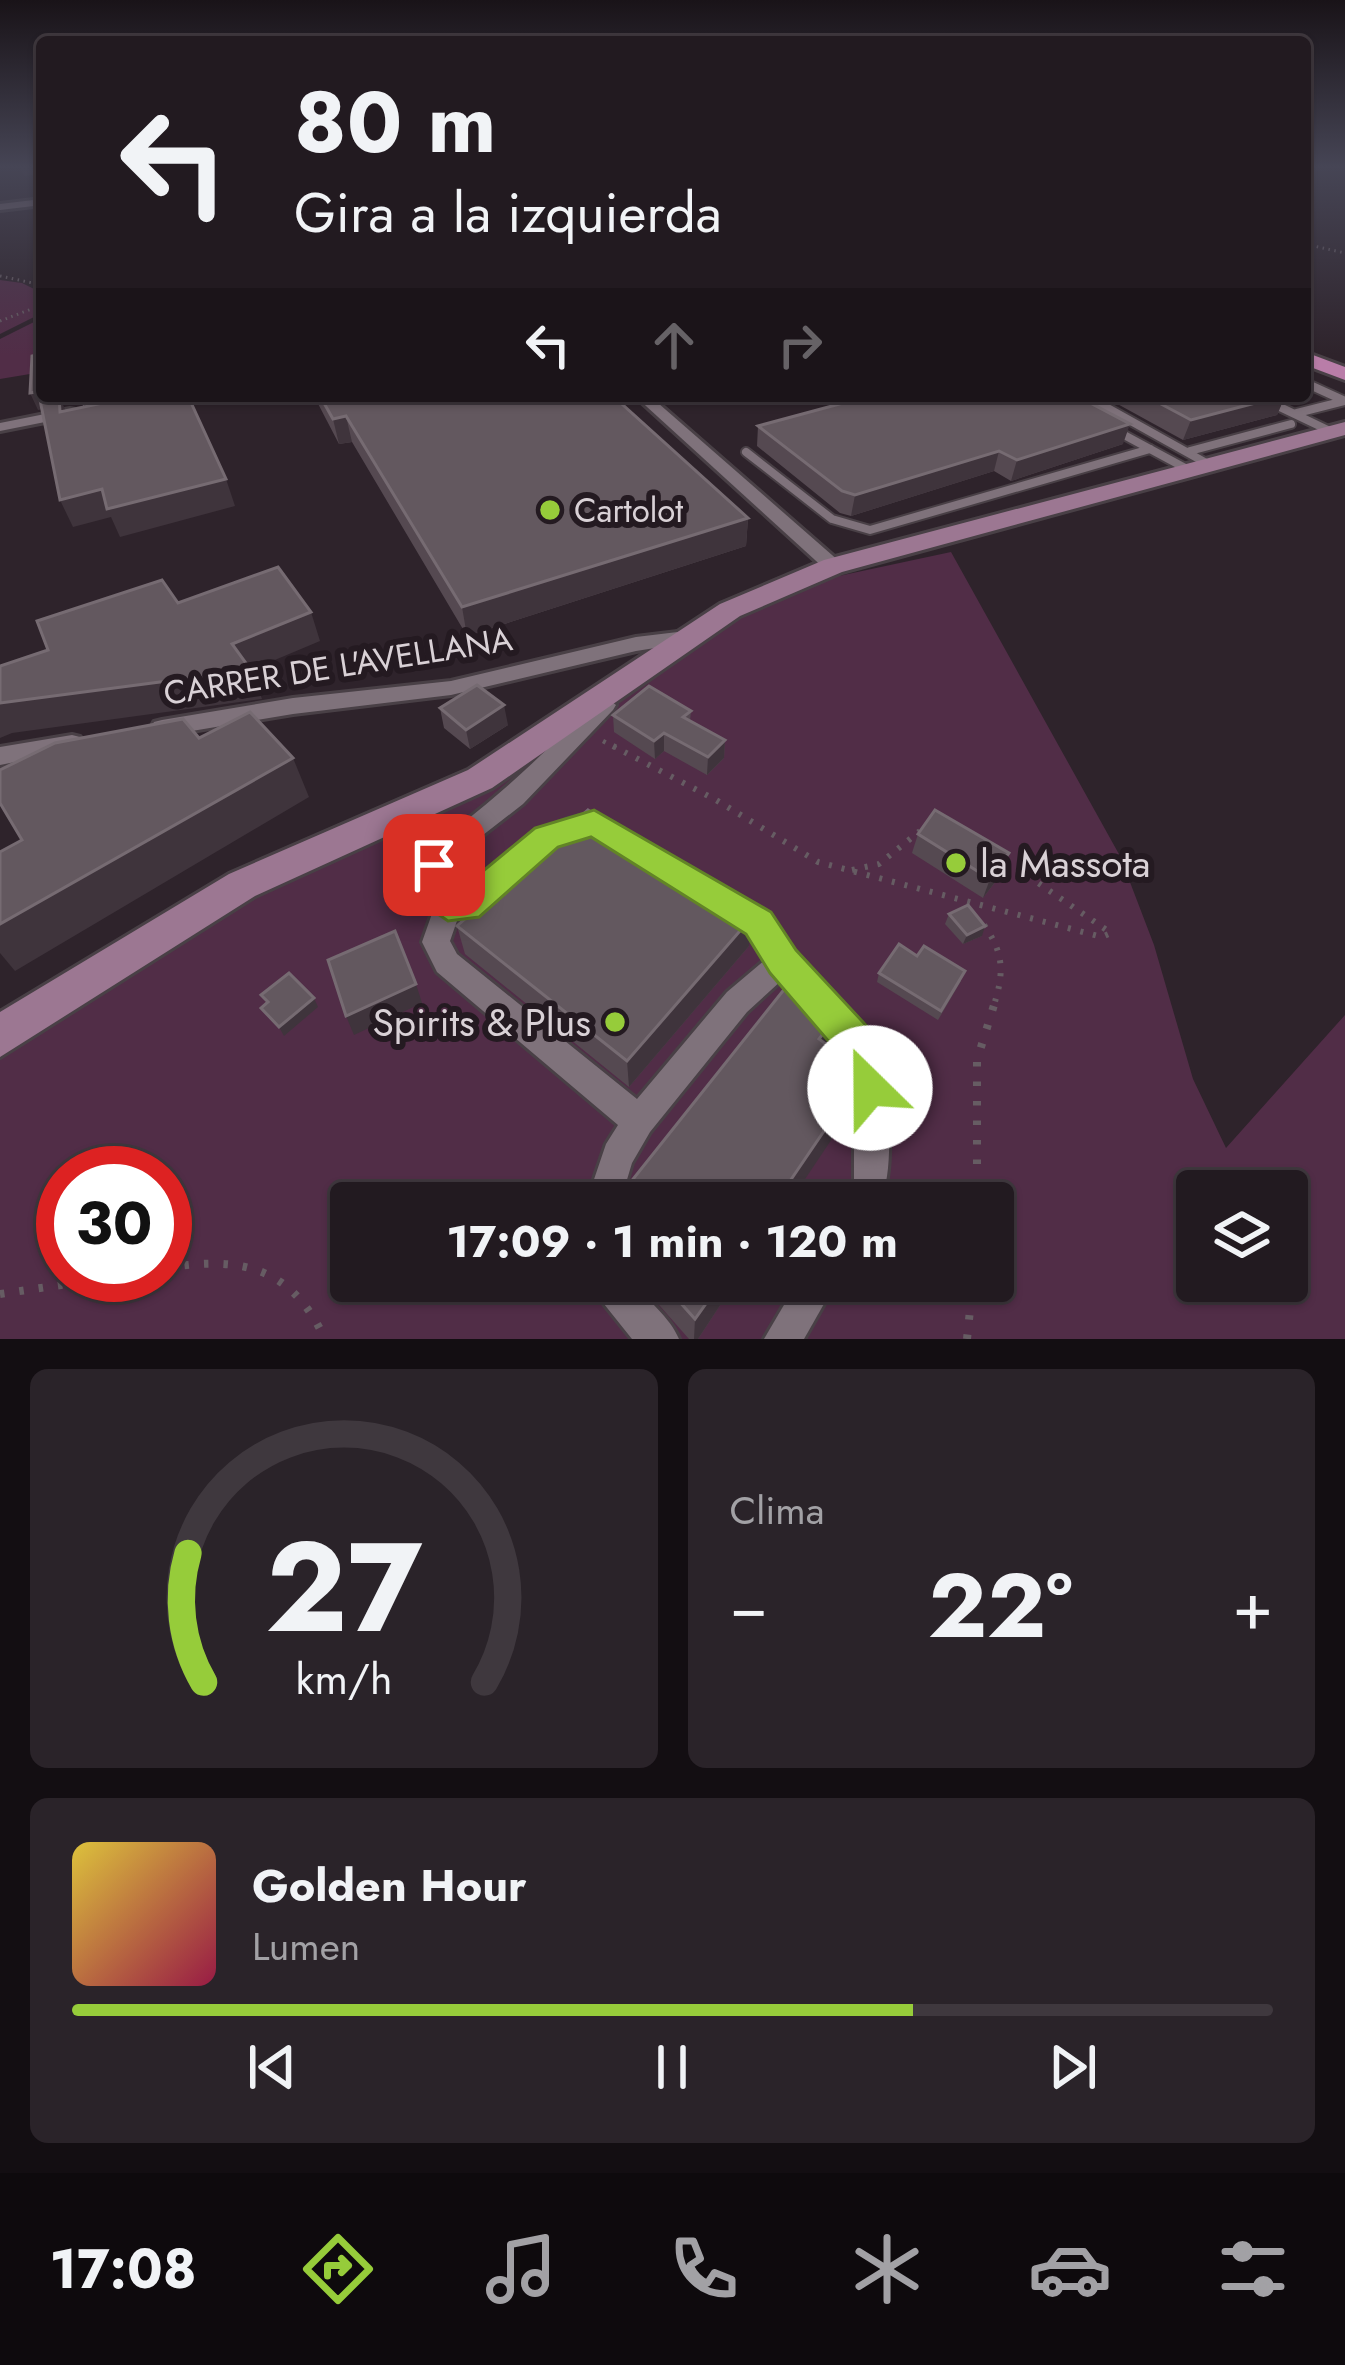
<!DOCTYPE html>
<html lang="es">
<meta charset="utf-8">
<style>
body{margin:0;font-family:Jost,sans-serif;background:#2a2329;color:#f1f3f6;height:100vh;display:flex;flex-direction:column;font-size:45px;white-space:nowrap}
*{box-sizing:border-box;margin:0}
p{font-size:39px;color:#a2a1a5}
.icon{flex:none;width:66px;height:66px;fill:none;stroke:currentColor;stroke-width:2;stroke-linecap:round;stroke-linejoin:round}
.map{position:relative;height:1339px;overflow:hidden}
.drawer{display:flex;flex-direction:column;gap:30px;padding:30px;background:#130e12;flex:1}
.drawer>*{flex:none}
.hud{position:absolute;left:36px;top:36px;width:1275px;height:366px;border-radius:12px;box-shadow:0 3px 9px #0004,0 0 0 3px #3f383e;background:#221a20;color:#f1f3f6;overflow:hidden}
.controls{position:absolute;left:1176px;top:1170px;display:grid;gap:24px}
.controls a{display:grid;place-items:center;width:132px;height:132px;border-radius:12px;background:#221a20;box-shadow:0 3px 9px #0004,0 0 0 3px #3f383e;font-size:60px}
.speed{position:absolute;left:36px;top:1146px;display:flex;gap:24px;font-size:60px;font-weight:700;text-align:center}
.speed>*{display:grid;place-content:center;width:156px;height:156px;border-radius:50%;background:#221a20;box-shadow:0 3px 9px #0004,0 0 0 3px #3f383e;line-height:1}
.speed .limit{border:18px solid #d22;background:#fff;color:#111}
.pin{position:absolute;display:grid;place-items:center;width:102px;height:102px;color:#fff;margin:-51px;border-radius:24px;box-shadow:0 6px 18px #0006}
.me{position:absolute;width:132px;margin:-66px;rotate:337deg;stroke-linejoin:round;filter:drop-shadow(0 0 9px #0008)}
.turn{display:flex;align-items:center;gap:42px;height:252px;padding:0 60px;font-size:54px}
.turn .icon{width:156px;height:156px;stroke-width:2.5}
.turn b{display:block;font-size:84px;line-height:102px}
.lanes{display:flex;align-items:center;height:114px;padding:0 60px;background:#0003;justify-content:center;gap:60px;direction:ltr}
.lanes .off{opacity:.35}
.big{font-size:90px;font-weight:700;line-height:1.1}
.drawer .widget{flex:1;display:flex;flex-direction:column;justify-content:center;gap:18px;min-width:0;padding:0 42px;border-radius:18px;background:#2a2329}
.drawer .dial{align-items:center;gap:0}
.dial svg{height:312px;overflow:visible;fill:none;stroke:#3f383e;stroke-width:7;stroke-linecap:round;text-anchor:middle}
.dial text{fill:#f1f3f6;stroke:none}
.song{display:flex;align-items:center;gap:36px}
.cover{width:144px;height:144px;border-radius:18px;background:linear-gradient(135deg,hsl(50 70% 55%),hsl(340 70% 35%))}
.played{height:12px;border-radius:6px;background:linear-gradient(90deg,#96cc3a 70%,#3f383e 70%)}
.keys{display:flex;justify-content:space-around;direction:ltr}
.heat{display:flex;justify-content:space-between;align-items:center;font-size:66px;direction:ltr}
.drawer .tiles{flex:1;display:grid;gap:30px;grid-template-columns:1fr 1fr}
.widget:last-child{grid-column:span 2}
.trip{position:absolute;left:330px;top:1182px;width:684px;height:120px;border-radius:12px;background:#221a20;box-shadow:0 3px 9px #0004,0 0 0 3px #3f383e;font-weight:700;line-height:120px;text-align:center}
.tabs{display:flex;height:192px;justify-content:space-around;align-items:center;background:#0e0a0d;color:#a2a1a5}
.tabs .icon{width:84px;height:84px}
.tabs .active{color:#96cc3a}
.tabs b{font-size:54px;color:#f1f3f6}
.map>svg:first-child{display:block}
</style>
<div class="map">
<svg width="1345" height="1339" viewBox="0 0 1345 1339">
<rect width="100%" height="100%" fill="#2e232b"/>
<g fill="#512d47" fill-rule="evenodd">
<path d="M 0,280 L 22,283 L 42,293 L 42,313 L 0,334 Z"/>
<path d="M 42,318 L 42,372 L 0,379 L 0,339 Z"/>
<path d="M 951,552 L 1120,856 L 1154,945 L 1193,1079 L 1226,1148 L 1345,1015 L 1345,1339 L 0,1339 L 0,1027 L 442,794 L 631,665 L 806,583 ZM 63,1173 L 165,1173 L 165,1275 L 63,1275 ZM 1197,1191 L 1287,1191 L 1287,1281 L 1197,1281 ZM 351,1203 L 993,1203 L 993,1281 L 351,1281 Z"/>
</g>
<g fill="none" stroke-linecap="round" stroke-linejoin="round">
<defs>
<path id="lane-far1" d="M 1305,382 L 1319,389"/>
<g id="lane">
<path d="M 1086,396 L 1208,464"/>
<path d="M 1257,396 L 1332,432"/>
<path d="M 1297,413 L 1345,401 L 1312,386"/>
<path d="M 1113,429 L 1187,469"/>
<path d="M 1190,451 L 1291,424"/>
<path d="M 746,452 L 832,519 L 870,530 L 1150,449"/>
</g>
<g id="street">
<path d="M 42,199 L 42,205 L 0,210 L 0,204 Z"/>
<path d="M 635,396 L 650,396 L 840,562 L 842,566 L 840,570 L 826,570 Z"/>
<path d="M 70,409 L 75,410 L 75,416 L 0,431 L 0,423 Z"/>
<path d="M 686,631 L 696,637 L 693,642 L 636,651 L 451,695 L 293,714 L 162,736 L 154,734 L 151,728 L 154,722 L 162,720 L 293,698 L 451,681 L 636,637 Z"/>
<path d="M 605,697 L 616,705 L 613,710 L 523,804 L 456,856 L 447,867 L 451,890 L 461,894 C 491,870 557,805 598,817 L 601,824 L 598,831 L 556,845 L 476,914 L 458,918 L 450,941 L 457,954 L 637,1099 L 727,992 L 766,959 L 748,932 L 720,913 L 716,905 L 720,897 C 735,891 757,905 768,917 C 779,928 786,943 796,955 C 815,978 866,1021 875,1047 C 889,1085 896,1167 880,1203 L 845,1203 L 854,1182 L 854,1088 L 847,1056 L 782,980 L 747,1012 L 650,1132 L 632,1163 L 620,1203 L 586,1203 L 606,1144 L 618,1125 L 437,972 L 422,942 L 434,908 C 426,898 418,879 421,865 C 425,848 447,835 460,825 C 510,787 553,744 597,700 Z"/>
<path d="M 72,735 L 80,737 L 83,743 L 80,749 L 0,765 L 0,747 Z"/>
<path d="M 591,1281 L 632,1281 C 647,1300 670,1317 679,1339 L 632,1339 L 596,1294 Z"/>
<path d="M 798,1281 L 837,1281 L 804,1339 L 764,1339 Z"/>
</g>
<path id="secondary" d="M 1345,422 L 1345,435 L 842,572 L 740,616 L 492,788 L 255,896 L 0,1057 L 0,1012 L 229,874 L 468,770 L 720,604 L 824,560 Z"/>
<path id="primary" d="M 1305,352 L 1345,367 L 1345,380 L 1305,365 Z"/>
</defs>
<use href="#lane-far1" stroke="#494046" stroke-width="9"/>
<use href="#lane" stroke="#494046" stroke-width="12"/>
<use href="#street" stroke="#494046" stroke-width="6"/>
<use href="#secondary" stroke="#494046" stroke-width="6"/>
<use href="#primary" stroke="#494046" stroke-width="6"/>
<g stroke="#665c63" stroke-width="3" stroke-dasharray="1.5 4.5" stroke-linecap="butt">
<path d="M 1305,244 L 1345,253"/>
<path d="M 0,276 L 42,285"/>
<path d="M 0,321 L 42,305"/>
<path d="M 83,406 L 104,402 L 98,396"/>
</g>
<path stroke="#665c63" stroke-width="4.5" stroke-dasharray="3 9" stroke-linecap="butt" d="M 603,741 L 618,749"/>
<g stroke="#665c63" stroke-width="6" stroke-dasharray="3 10" stroke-linecap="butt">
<path d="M 613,746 L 716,800 L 818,862 L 1102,937 L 1111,933 L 1006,861"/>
<path d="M 852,870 L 879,864 L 920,831"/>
<path d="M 984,925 C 1005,955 1004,974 993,1008"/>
</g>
<g stroke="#665c63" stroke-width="8" stroke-dasharray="4.5 15" stroke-linecap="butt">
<path d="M 977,1203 L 977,1060 L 994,1005"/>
<path d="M 165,1268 C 234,1257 285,1263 320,1329"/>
<path d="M 0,1294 L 129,1275"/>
<path d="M 967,1339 L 973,1281"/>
</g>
<use href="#lane-far1" stroke="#7f727b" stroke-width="6"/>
<use href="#lane" stroke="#7f727b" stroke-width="8"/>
<use href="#street" fill="#7f727b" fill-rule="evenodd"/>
<use href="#secondary" fill="#9c7792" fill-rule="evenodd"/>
<use href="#primary" fill="#b97da8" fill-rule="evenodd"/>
</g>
<g fill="#554951">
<path d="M 314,396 L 613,396 L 748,518 L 746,546 L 467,636 L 352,442 L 339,444 Z"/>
<path d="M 869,396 L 1083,396 L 1082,398 L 1123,444 L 1011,481 L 994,471 L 851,516 L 840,513 L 757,446 L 758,426 Z"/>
<path d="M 1103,396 L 1285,396 L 1277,415 L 1183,440 Z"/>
<path d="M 440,708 L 508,725 L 470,749 L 444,728 Z"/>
<path d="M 691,711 L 690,721 L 725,740 L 724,758 L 707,775 L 664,751 L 655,759 L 614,732 L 613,715 Z"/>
<path d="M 918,834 L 1002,873 L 983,898 L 912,853 Z"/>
<path d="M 949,914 L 982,936 L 963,944 L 945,924 Z"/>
<path d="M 457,926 L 749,946 L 629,1087 L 465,954 Z"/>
<path d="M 879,973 L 961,981 L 938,1020 L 877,982 Z"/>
<path d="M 638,1281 L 736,1281 L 698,1339 L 689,1339 Z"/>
</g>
<g fill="#3f343c">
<path d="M 20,167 L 42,167 L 42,174 L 24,176 Z"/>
<path d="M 42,391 L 42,396 L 69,396 L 70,404 L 63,405 L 71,421 L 60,412 L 60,406 L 38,410 L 30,393 Z"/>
<path d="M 1285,396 L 1277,415 L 1183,440 L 1191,420 Z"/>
<path d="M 346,416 L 352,442 L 339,444 L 333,419 Z"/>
<path d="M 1130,424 L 1123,444 L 1011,481 L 1017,460 Z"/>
<path d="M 999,451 L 994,471 L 851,516 L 855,495 Z"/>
<path d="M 226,479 L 235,506 L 120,537 L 111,517 L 73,527 L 60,500 L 102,489 Z"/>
<path d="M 748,518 L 746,546 L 467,636 L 462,607 Z"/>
<path d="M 311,612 L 320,641 L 251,670 L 262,699 L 12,733 L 0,738 L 0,703 L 232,644 Z"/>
<path d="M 504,705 L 508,725 L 470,749 L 466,730 Z"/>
<path d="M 664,733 L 664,751 L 655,759 L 654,741 Z"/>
<path d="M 725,740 L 724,758 L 707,775 L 708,757 Z"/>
<path d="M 293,758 L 309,797 L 15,971 L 0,953 L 0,924 Z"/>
<path d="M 1009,853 L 1002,873 L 983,898 L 990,879 Z"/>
<path d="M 752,917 L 749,946 L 629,1087 L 627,1061 Z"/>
<path d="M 985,926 L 982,936 L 963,944 L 967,935 Z"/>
<path d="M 416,984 L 422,1003 L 354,1035 L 346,1016 Z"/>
<path d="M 314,998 L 318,1007 L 284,1036 L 279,1027 Z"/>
<path d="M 841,1010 L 832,1046 L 811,1074 L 819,1039 Z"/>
<path d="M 860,1078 L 850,1112 L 789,1203 L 775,1203 Z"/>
<path d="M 722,1281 L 736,1281 L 698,1339 L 694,1339 L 695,1319 Z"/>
</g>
<g fill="#63585f" stroke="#766b72" stroke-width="3">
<path d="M 42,354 L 42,391 L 30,393 L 32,356 Z"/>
<path d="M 59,396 L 60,412 L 136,396 L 188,396 L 226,479 L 107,509 L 102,489 L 60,500 L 40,400 Z"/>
<path d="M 320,396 L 613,396 L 748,518 L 462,607 L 346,416 L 333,419 Z"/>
<path d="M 869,396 L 1077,396 L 1130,424 L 1017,460 L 999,451 L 855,495 L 842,491 L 758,426 Z"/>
<path d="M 1146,396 L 1282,396 L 1191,420 Z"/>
<path d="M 278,567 L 311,612 L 232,644 L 251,670 L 0,703 L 0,666 L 48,650 L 37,621 L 162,580 L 178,603 Z"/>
<path d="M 477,685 L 504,705 L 466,730 L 440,708 Z"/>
<path d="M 649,686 L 691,711 L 683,717 L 725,740 L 708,757 L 664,733 L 654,741 L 613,715 Z"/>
<path d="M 250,712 L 293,758 L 0,924 L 0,852 L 22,840 L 0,803 L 0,770 L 55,743 L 183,719 L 199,738 Z"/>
<path d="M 588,810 L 752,917 L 627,1061 L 457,926 Z"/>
<path d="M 935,810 L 1009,853 L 990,879 L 918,834 Z"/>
<path d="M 968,905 L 985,926 L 967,935 L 949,914 Z"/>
<path d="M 395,931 L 416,984 L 346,1016 L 328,960 Z"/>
<path d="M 899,944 L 917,956 L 924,946 L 965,971 L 941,1011 L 879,973 Z"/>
<path d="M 798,972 L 841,1010 L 819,1039 L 859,1069 L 860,1078 L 775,1203 L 614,1203 Z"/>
<path d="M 289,973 L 314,998 L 279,1027 L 261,1008 L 268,1002 L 261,995 Z"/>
<path d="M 661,1281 L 722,1281 L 695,1319 Z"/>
</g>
<linearGradient id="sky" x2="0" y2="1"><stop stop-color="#191318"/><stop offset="0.47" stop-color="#464555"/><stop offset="1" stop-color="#464555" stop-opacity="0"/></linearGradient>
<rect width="1345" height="355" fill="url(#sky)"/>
<path fill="#96cc3a" stroke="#628526" stroke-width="3" d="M 594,810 L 771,912 L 796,950 L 875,1035 L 891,1088 L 885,1103 L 870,1109 L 856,1103 L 843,1058 L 770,973 L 746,934 L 591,837 L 558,847 L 479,917 L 448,921 L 425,905 L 417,865 L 422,855 L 434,851 L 446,855 L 454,888 L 459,891 L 535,828 Z"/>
<g fill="#96cc3a" stroke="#241a21" stroke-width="4.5">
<circle cx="550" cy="510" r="12"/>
<circle cx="956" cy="863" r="12"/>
<circle cx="615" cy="1022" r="12"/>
</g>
<g text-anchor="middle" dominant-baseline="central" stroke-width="12" stroke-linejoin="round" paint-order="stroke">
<g font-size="33" fill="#d9d1d6" stroke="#241a21" text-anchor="start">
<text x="574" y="510">Cartolot</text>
</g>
<g font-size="33" fill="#d9d1d6" stroke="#241a21">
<text transform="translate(338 666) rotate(-9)">CARRER DE L'AVELLANA</text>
</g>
<g font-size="39" fill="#d9d1d6" stroke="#241a21" text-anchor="start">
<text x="980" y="863">la Massota</text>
<text x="591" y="1022" text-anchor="end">Spirits &amp; Plus</text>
</g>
</g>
</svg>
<div class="controls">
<a><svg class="icon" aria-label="layers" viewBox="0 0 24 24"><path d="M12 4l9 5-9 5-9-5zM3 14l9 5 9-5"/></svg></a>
</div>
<div class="speed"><div class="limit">30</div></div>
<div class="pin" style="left:434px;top:865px;background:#d93025"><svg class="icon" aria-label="arrive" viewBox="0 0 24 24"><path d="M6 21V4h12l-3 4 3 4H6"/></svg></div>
<svg class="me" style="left:870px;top:1088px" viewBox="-20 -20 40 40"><circle r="19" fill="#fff"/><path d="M0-13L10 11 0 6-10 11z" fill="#96cc3a"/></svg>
<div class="trip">17:09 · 1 min · 120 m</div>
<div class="hud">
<div class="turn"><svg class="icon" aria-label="left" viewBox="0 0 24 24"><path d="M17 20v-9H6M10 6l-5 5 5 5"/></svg><div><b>80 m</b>Gira a la izquierda</div></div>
<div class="lanes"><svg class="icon" aria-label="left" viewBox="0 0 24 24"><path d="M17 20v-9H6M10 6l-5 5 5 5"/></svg><svg class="icon off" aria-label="ahead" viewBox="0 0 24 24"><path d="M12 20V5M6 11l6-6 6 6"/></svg><svg class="icon off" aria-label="right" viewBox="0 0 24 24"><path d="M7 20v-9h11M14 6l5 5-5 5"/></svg></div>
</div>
</div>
<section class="drawer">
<div class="tiles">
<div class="widget dial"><svg viewBox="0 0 100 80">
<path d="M14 69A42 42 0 1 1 86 69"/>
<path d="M14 69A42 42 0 0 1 10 36" stroke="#96cc3a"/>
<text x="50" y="56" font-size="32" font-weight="700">27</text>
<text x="50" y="72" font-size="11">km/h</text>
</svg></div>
<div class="widget"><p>Clima</p>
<div class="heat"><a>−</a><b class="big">22°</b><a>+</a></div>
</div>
<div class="widget">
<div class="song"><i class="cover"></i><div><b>Golden Hour</b><p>Lumen</p></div></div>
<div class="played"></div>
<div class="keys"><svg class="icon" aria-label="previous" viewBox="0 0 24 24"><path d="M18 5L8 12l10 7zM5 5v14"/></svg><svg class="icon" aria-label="pause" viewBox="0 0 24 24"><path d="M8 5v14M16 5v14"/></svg><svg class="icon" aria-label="next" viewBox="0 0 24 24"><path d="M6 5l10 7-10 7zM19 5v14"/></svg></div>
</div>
</div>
</section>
<nav class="tabs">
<b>17:08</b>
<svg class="icon active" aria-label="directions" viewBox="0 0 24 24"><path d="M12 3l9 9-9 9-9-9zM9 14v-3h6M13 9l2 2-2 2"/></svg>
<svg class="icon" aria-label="music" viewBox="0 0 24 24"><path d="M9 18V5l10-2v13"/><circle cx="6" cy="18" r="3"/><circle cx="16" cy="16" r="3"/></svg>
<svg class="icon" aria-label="phone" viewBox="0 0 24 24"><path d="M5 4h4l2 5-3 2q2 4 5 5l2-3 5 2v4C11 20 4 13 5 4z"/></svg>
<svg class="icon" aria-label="climate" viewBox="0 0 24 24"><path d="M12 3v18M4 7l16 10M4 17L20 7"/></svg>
<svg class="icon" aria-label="car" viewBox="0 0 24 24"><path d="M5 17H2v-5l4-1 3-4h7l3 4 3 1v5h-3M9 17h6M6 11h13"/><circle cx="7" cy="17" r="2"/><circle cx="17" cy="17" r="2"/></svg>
<svg class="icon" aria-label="filters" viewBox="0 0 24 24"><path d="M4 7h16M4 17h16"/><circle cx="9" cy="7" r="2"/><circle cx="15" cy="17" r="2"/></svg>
</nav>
